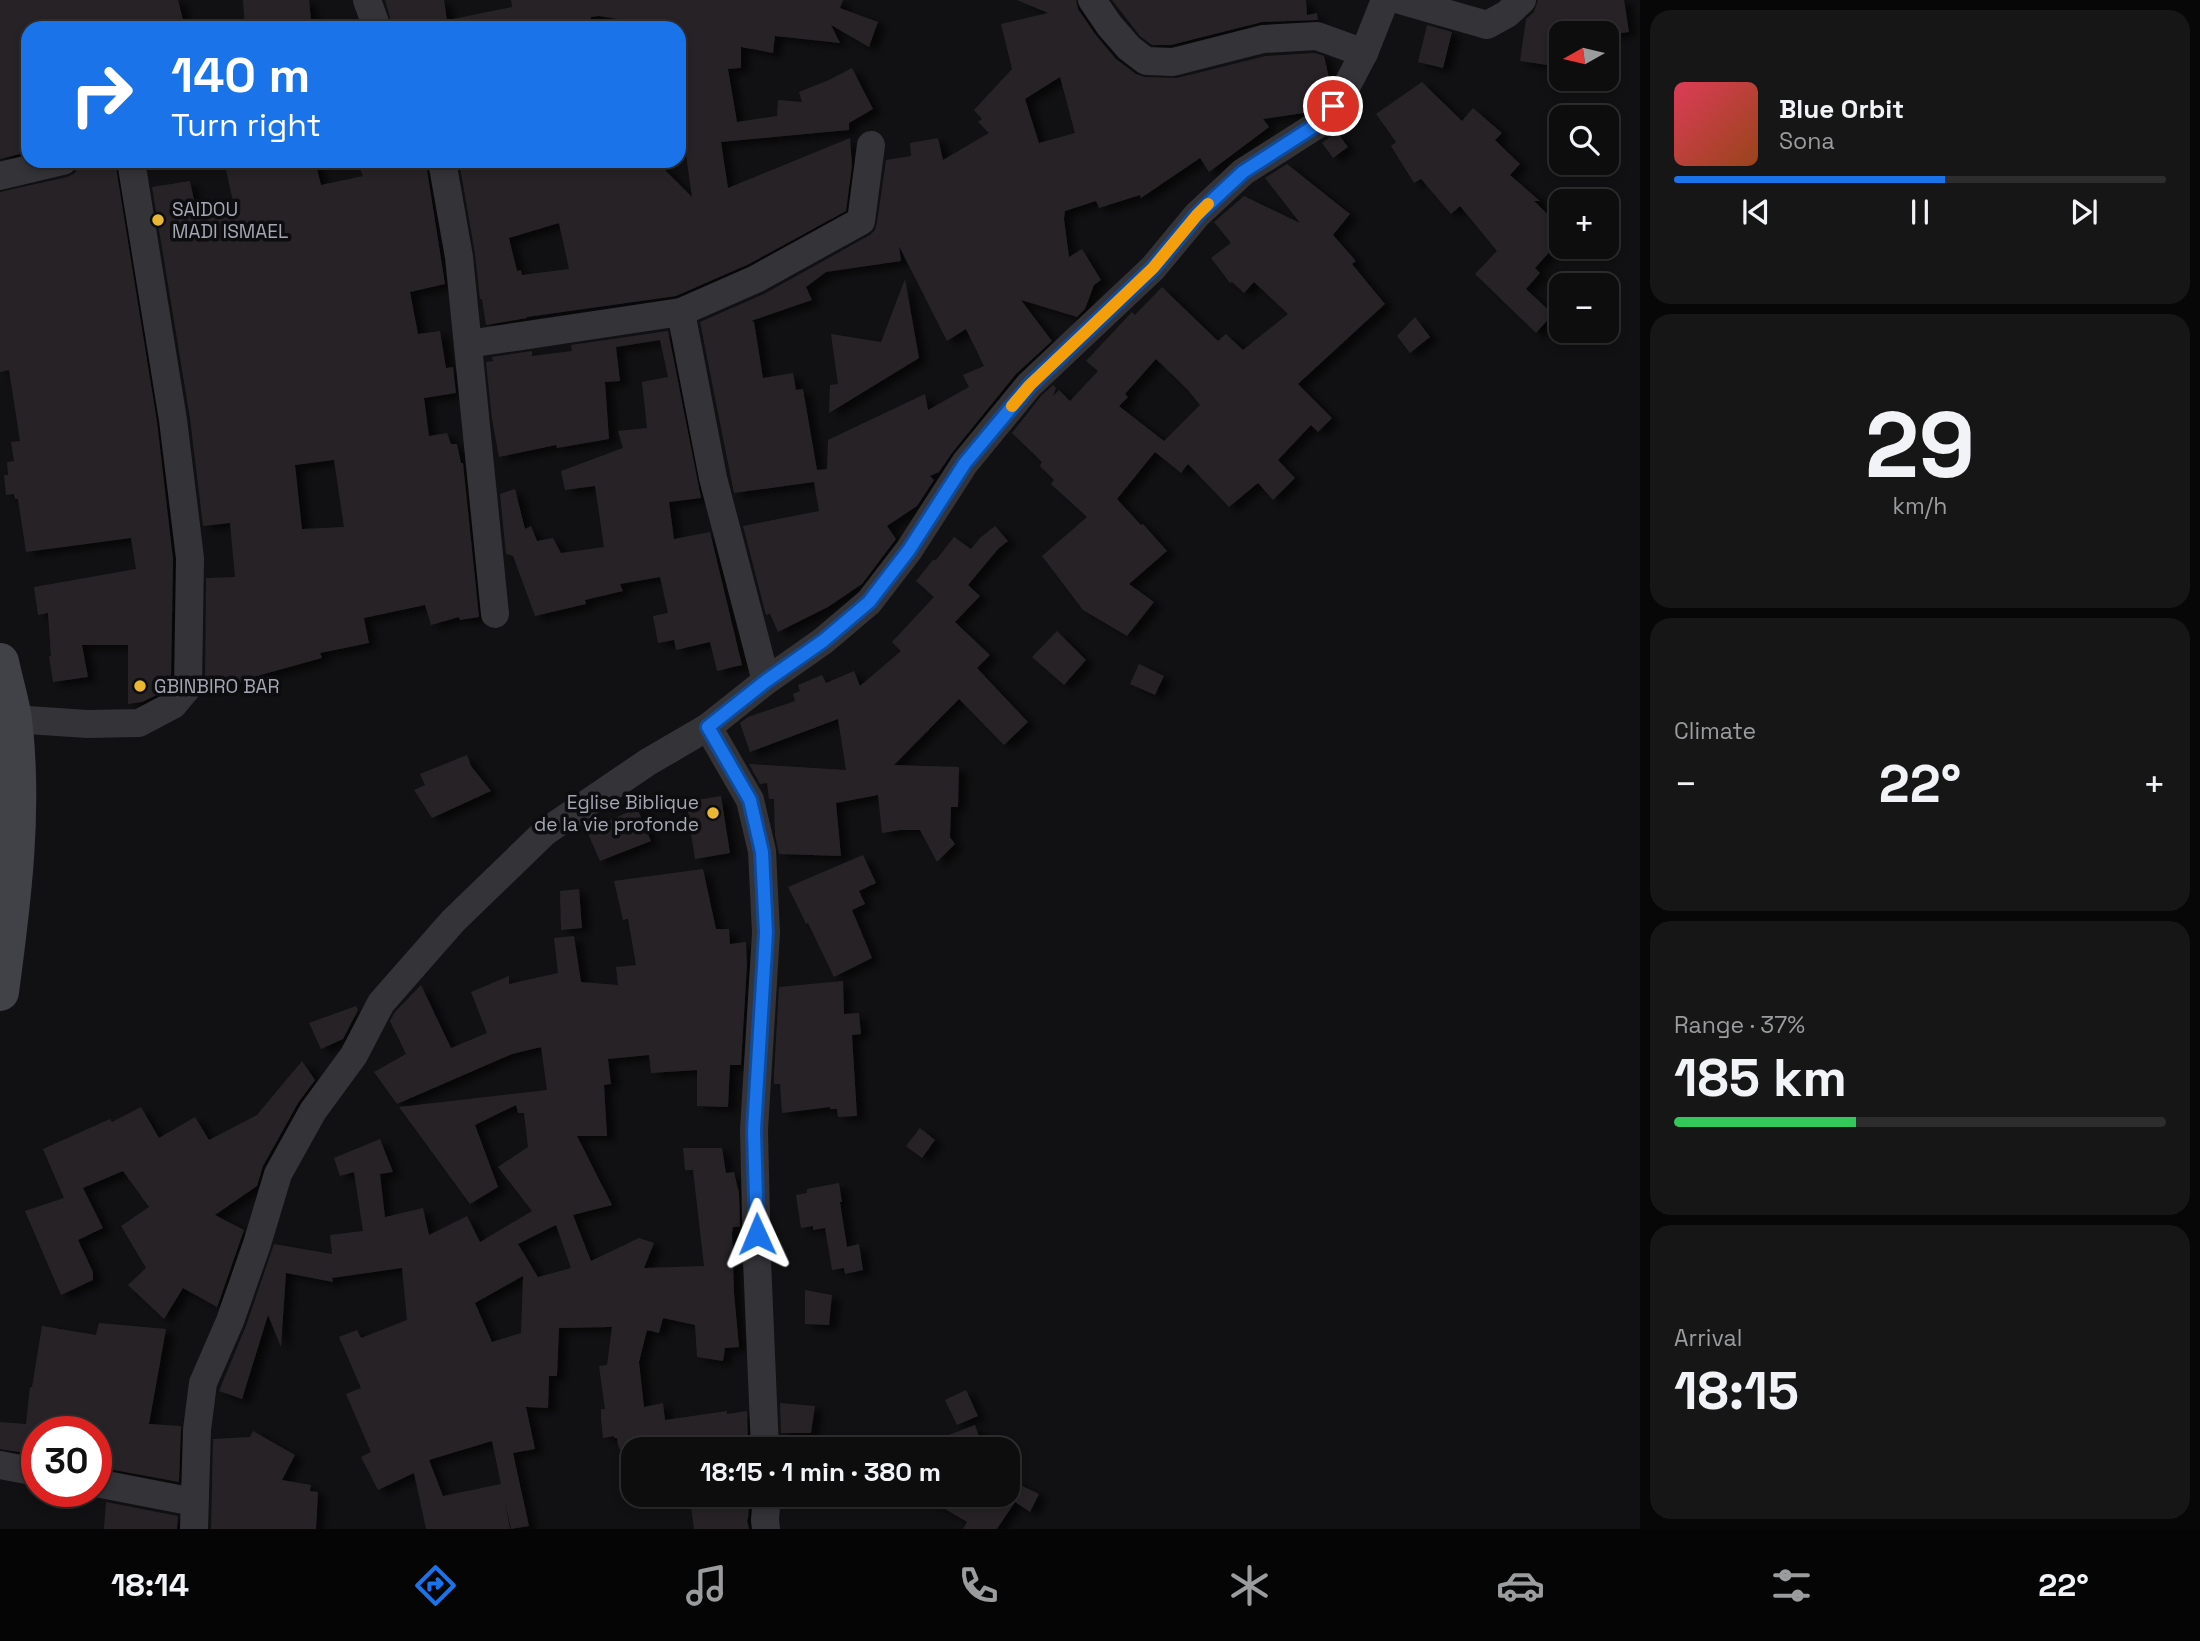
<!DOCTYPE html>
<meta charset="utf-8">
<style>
body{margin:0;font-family:"Space Grotesk",sans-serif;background:#161617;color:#f1f3f6;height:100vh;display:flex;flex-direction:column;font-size:26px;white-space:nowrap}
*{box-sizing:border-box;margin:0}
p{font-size:23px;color:#9a9c9e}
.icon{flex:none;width:38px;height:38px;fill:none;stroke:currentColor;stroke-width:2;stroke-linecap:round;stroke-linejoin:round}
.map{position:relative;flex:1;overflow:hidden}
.panel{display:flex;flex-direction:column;gap:10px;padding:10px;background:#070708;width:560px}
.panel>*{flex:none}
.guide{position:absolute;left:21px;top:21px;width:665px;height:147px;border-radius:21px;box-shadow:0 4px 10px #0003,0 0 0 2px #2d2d2e;background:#1a73e8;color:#fff;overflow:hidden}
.needle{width:46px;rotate:262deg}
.fabs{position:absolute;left:1549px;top:21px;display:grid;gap:14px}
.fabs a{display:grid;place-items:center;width:70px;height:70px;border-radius:14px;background:#0d0d0e;box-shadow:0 4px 10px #0003,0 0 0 2px #2d2d2e;font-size:35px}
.speed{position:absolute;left:21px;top:1416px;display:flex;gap:14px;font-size:35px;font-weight:700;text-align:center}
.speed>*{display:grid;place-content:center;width:91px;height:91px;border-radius:50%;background:#0d0d0e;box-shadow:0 4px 10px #0003,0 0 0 2px #2d2d2e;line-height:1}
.speed .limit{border:10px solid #d22;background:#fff;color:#111}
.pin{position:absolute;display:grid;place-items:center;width:60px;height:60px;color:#fff;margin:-30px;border:4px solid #fff;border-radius:50%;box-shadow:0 2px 7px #0007}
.me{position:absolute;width:77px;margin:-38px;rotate:359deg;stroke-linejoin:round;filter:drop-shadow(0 0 5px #0008)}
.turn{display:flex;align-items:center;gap:24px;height:147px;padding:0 35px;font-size:32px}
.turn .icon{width:91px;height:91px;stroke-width:2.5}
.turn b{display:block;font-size:49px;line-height:60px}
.big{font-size:52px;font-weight:700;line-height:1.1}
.panel .widget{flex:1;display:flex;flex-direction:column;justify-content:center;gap:10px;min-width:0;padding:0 24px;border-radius:21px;background:#161617}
.panel .dial{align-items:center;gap:0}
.dial b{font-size:91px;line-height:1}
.song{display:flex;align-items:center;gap:21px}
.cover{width:84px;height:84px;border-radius:10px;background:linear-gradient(135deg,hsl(350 70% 55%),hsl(20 70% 35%))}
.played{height:7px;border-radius:4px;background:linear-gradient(90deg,#1a73e8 55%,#2d2d2e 55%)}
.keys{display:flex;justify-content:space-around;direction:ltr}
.heat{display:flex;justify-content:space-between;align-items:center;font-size:38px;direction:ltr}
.charge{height:10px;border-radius:5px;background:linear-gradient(90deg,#34c759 37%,#2d2d2e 0)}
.trip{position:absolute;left:621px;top:1437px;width:399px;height:70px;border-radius:21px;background:#0d0d0e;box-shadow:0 4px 10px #0003,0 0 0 2px #2d2d2e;font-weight:700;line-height:70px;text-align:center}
.tabs{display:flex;height:112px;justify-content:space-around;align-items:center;background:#050506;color:#9a9c9e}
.tabs .icon{width:49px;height:49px}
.tabs .on{color:#1a73e8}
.tabs b{font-size:32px;color:#f1f3f6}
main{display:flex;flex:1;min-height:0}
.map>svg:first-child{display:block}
</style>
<main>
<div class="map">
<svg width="1640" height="1529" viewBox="0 0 1640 1529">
<defs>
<filter id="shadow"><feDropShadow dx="8" dy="4.5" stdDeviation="3.5" flood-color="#0009"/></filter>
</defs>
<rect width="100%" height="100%" fill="#111113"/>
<g fill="#252427" fill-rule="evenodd" filter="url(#shadow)">
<path d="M 0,0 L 178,0 L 185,28 L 151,28 L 150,23 L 109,28 L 44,28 L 43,23 L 28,24 L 28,152 L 0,159 Z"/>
<path d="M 243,0 L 309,0 L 312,28 L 245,28 Z"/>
<path d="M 385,0 L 444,0 L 448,28 L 393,28 Z"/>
<path d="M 511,0 L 843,0 L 840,8 L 878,22 L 869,47 L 831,25 L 840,43 L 775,36 L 773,53 L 741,47 L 741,68 L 728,69 L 737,122 L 777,116 L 778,100 L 802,102 L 799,92 L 829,80 L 852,68 L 873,109 L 849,123 L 849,130 L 721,142 L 728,188 L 850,138 L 852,165 L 846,211 L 749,264 L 676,296 L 527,317 L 527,318 L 486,325 L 482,299 L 480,299 L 475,254 L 459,161 L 656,161 L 692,197 L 681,119 L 679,119 L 679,28 L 655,28 L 655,25 L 599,16 L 591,17 L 591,28 L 570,28 L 570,19 L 520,23 L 506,28 L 454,28 L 453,19 L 512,7 ZM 559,223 L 569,269 L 522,275 L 521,270 L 517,271 L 509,238 Z"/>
<path d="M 1017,0 L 1076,0 L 1078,9 L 1095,34 L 1116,59 L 1136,74 L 1145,77 L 1177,78 L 1266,56 L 1315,53 L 1324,56 L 1330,82 L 1311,109 L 1304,113 L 1263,119 L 1269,127 L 1209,172 L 1200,158 L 1141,198 L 1140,195 L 1099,208 L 1096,201 L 1065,211 L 1064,219 L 1069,257 L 1082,249 L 1101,280 L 1094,285 L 1085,309 L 1077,317 L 1021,300 L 1052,341 L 1016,374 L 952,453 L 939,472 L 930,476 L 934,480 L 917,506 L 887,526 L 896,539 L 862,584 L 828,607 L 778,632 L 770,614 L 766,615 L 743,526 L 819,511 L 814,482 L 734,493 L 700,322 L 764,294 L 870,235 L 875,230 L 877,223 L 886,160 L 911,156 L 910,143 L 938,138 L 943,160 L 989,133 L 978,122 L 982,119 L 974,110 L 1012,69 L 1001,24 L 1048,13 ZM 1060,77 L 1075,133 L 1039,143 L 1025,99 ZM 899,246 L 947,341 L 966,329 L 984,366 L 963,375 L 969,387 L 928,410 L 925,394 L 828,440 L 827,469 L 817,470 L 803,389 L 796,390 L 793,373 L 763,378 L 754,322 L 751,321 L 812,300 L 806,287 L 826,272 L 901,261 Z"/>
<path d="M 1112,0 L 1306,0 L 1307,15 L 1317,13 L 1318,20 L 1262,22 L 1171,45 L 1152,45 L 1140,36 Z"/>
<path d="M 1538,0 L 1624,0 L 1629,32 L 1606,35 L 1606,33 L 1559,33 L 1554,66 L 1520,61 L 1526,19 L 1534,12 Z"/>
<path d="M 1427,25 L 1452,32 L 1443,68 L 1418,62 Z"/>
<path d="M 1422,82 L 1462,121 L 1473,108 L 1502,133 L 1495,140 L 1520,164 L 1510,175 L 1540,201 L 1534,201 L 1560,226 L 1550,237 L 1556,245 L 1535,268 L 1540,273 L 1526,289 L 1553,314 L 1536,333 L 1475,274 L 1497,251 L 1460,206 L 1451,214 L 1421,179 L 1414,183 L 1391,146 L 1396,142 L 1376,114 Z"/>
<path d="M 1337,132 L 1348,147 L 1333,158 L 1322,143 Z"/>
<path d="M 83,161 L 115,161 L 157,422 L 173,559 L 171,681 L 166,687 L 162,687 L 163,690 L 159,691 L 159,694 L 142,702 L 128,704 L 128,645 L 82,645 L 88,677 L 53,682 L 49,656 L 51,656 L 48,613 L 38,615 L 34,587 L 136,569 L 131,538 L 26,552 L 18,499 L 15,499 L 14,494 L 6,495 L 4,475 L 8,475 L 7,462 L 14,461 L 11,442 L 20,441 L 9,370 L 0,372 L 0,192 L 67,177 L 75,173 L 79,162 Z"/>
<path d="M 224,161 L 315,161 L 321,185 L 363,176 L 357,161 L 400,161 L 406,170 L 426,164 L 445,284 L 410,292 L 418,334 L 440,331 L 446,368 L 453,367 L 456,393 L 424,398 L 429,436 L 447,433 L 451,444 L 457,444 L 461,463 L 463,463 L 479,617 L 460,620 L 459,617 L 431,625 L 425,605 L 364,618 L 369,643 L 320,653 L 322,658 L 246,679 L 247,682 L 205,687 L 206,578 L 235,577 L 230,523 L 203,526 L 190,418 L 152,187 L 190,181 L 196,210 L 233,201 ZM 334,460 L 344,527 L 302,529 L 295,465 Z"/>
<path d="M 1287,164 L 1350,214 L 1333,235 L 1356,261 L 1352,264 L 1385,304 L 1298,384 L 1332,418 L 1318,432 L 1311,425 L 1278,460 L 1295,478 L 1273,500 L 1258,483 L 1229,507 L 1188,464 L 1181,473 L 1155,452 L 1117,499 L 1141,525 L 1143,524 L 1167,551 L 1129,584 L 1154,602 L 1127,636 L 1083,610 L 1042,556 L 1087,517 L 1051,484 L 1054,480 L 1040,466 L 1042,462 L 1012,433 L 1041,396 L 1053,385 L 1056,388 L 1053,396 L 1059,390 L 1070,401 L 1098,371 L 1086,361 L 1132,312 L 1135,315 L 1162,287 L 1218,341 L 1226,334 L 1243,350 L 1288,314 L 1254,282 L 1244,293 L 1232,282 L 1230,283 L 1211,258 L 1231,243 L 1214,222 L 1244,196 L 1300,223 L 1265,178 ZM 1156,359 L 1188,390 L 1200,405 L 1164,441 L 1119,406 L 1128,397 L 1125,394 Z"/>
<path d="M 905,279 L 919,358 L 829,413 L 830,385 L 838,384 L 831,334 L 881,342 Z"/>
<path d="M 1415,317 L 1430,337 L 1410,353 L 1397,336 Z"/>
<path d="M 668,331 L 701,498 L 669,502 L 674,539 L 710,532 L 742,665 L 717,671 L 710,642 L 676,650 L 674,640 L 658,643 L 653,616 L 668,613 L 660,577 L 620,584 L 623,591 L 585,600 L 586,604 L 535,616 L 513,556 L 506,554 L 500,494 L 515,489 L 525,529 L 531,526 L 537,541 L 553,538 L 561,553 L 604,547 L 595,486 L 565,490 L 561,471 L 623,448 L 618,431 L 647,428 L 642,382 L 668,377 L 660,340 L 616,347 L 620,381 L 605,382 L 609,439 L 557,448 L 556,445 L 499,457 L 492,419 L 486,362 L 493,361 L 492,357 L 532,351 L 532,356 L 572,351 L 571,345 Z"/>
<path d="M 995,526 L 1008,541 L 998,549 L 968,585 L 980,596 L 955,622 L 990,655 L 977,668 L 1028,722 L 1004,745 L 959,699 L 894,765 L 959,767 L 958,807 L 951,807 L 950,837 L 955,844 L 937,862 L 920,830 L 901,830 L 882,833 L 878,795 L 836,803 L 841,856 L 779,854 L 775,835 L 774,799 L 769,799 L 767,783 L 760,784 L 749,764 L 846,770 L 838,719 L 750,752 L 740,723 L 748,717 L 795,701 L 793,694 L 800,691 L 798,685 L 822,675 L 826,683 L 854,671 L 860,686 L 901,651 L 892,642 L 934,597 L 916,581 L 933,560 L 936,560 L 954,537 L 971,549 L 980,538 Z"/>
<path d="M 1057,631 L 1086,660 L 1064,685 L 1032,657 Z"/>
<path d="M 1139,664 L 1164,676 L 1155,695 L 1130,684 Z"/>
<path d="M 467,755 L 471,766 L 491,791 L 432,818 L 414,790 L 425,785 L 420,774 Z"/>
<path d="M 721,796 L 730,853 L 695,859 L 686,802 Z"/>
<path d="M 637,808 L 651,841 L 600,861 L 585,827 L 600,817 L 604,823 Z"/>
<path d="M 863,855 L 876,883 L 859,891 L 865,904 L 852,910 L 872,958 L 834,977 L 808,923 L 806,924 L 801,913 L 788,887 Z"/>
<path d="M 703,869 L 716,929 L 729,929 L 730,944 L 746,942 L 747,964 L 741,1065 L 730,1065 L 728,1107 L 697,1106 L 697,1070 L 651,1073 L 649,1055 L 608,1059 L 611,1084 L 604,1085 L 607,1136 L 577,1136 L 612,1205 L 573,1215 L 591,1261 L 639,1238 L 654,1243 L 644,1268 L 704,1266 L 693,1170 L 685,1170 L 683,1148 L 722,1148 L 726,1173 L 734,1172 L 739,1193 L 740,1227 L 733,1227 L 732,1233 L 734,1293 L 739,1347 L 725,1348 L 723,1361 L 697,1357 L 695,1325 L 663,1318 L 659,1333 L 647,1330 L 639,1362 L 644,1407 L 663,1403 L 665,1420 L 727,1411 L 727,1414 L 747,1411 L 748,1443 L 712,1449 L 619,1449 L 617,1438 L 614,1438 L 614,1436 L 603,1438 L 601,1419 L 601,1409 L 605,1409 L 599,1366 L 607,1365 L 612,1327 L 559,1328 L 557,1376 L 549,1376 L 548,1408 L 526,1407 L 535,1449 L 513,1453 L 529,1526 L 511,1529 L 505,1502 L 510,1529 L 426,1529 L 414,1473 L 378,1490 L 361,1457 L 371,1452 L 346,1394 L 361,1388 L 339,1337 L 357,1330 L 361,1338 L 407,1320 L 402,1268 L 332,1278 L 333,1282 L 286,1273 L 281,1347 L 268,1315 L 242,1399 L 219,1391 L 246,1326 L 274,1244 L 332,1254 L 330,1235 L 363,1231 L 354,1172 L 340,1176 L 334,1158 L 380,1139 L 393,1172 L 380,1174 L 385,1217 L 423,1208 L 429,1235 L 467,1216 L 480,1242 L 532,1211 L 498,1167 L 528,1147 L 524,1113 L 518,1113 L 516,1105 L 475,1125 L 498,1187 L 470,1204 L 399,1107 L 547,1090 L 541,1047 L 512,1054 L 397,1104 L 374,1072 L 406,1054 L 390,1021 L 395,1012 L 421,985 L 451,1048 L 487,1033 L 471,992 L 509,976 L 509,984 L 558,973 L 554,938 L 574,936 L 581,982 L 618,985 L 616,967 L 636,965 L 628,919 L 623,920 L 614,881 ZM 556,1225 L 571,1268 L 538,1277 L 518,1244 ZM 523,1276 L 521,1333 L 492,1342 L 475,1303 ZM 492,1441 L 501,1484 L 443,1496 L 429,1460 Z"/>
<path d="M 579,889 L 582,928 L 561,930 L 560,891 Z"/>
<path d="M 843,981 L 844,1014 L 859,1013 L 861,1034 L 852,1035 L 857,1116 L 838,1117 L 837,1109 L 830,1109 L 830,1107 L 782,1113 L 780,1084 L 774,1084 L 774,1075 L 779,987 Z"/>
<path d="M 356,1006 L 358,1010 L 343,1039 L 321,1049 L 309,1023 Z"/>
<path d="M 302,1061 L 315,1080 L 298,1103 L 263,1166 L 257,1186 L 215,1215 L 244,1230 L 213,1319 L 217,1307 L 183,1288 L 164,1319 L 128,1285 L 146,1268 L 121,1226 L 149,1207 L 123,1171 L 83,1188 L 103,1228 L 78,1240 L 93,1272 L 93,1280 L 61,1295 L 25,1211 L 64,1198 L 43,1149 L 110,1119 L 112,1122 L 141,1107 L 159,1138 L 195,1117 L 209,1140 L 257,1115 Z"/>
<path d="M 920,1128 L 935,1140 L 922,1158 L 906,1146 Z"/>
<path d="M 839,1183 L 842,1202 L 840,1202 L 847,1247 L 859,1244 L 863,1270 L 845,1274 L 844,1268 L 832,1270 L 825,1228 L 813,1230 L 813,1226 L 801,1228 L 796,1195 L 807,1193 L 807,1189 Z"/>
<path d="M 805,1290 L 832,1295 L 829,1325 L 805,1324 Z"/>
<path d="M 99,1323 L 166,1329 L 149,1424 L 181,1426 L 179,1482 L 109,1469 L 109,1467 L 96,1464 L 96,1432 L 37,1432 L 37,1455 L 0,1449 L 0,1422 L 26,1424 L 30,1387 L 32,1387 L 42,1326 L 96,1335 Z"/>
<path d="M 966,1390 L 978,1416 L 957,1425 L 945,1400 Z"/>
<path d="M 780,1403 L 815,1406 L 811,1433 L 781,1433 Z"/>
<path d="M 975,1425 L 982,1446 L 971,1449 L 918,1449 L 917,1447 Z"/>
<path d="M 253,1431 L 295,1455 L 282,1480 L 311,1485 L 310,1491 L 318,1492 L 316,1529 L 211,1529 L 213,1439 L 250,1437 Z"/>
<path d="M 1008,1479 L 1039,1494 L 1030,1512 L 1015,1502 L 997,1529 L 963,1529 L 967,1522 L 920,1494 L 1008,1494 Z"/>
<path d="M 708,1494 L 750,1494 L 748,1519 L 747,1520 L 749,1529 L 694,1529 L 691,1507 L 710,1504 Z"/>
<path d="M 106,1502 L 178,1516 L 177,1529 L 104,1529 Z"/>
</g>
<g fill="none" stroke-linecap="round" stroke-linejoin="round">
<g stroke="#333338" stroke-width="28">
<path d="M 367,0 L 377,28"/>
<path d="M 1092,0 L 1109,25 L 1129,48 L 1146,61 L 1173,62 L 1263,39 L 1317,36 L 1364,53"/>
<path d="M 1400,0 L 1487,25 L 1507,14 L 1522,0"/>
<path d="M 442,161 L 459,257 L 495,614"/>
<path d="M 0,176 L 63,161"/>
<path d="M 681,312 L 756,279 L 861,221 L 871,145"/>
<path d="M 468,344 L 681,312 L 713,478 L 766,681"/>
<path d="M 13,719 L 87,724 L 139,723 L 173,705 L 188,687 L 190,558 L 173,420 L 131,161"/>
<path d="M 708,727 L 750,800 L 762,851 L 766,933 L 754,1130 L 757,1260 L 765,1449"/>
<path d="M 0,1465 L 37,1472"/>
<path d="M 96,1483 L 194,1502"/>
<path d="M 194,1529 L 197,1430 L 203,1383 L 230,1321 L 257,1244 L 278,1174 L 313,1111 L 354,1055 L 381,1003 L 453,921 L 545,832 L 648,762 L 708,727 L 766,681 L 823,641 L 869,602 L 909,550 L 965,463 L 1029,385 L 1153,268 L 1197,215 L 1243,172 L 1323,121 L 1344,91 L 1364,53 L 1385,0"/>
<path d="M 766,1529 L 765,1520 L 767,1494"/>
</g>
<path stroke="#414248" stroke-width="38" d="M 0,662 C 4,681 10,700 13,719 C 24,811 12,902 0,992"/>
</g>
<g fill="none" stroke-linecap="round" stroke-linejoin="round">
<defs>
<path id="route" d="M 757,1234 L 754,1130 L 766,933 L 762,852 L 750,800 L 708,727 L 766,681 L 823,641 L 869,602 L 909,550 L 965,463 L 1030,385 L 1153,268 L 1197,215 L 1243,172 L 1322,121 L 1333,106"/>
</defs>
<use href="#route" stroke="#114b97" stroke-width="18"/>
<use href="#route" stroke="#1a73e8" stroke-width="12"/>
<path stroke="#f59e0b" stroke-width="12" d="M 1012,406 L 1030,385 L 1153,268 L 1197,215 L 1208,204"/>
</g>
<g fill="#eab732" stroke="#0d0c0e" stroke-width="2.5">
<circle cx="158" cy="220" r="7"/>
<circle cx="140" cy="686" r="7"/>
<circle cx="713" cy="813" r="7"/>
</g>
<g text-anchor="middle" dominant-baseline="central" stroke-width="7" stroke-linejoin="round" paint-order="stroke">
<g font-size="19" fill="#a3a7b3" stroke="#0d0c0e" text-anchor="start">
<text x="172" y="209">SAIDOU<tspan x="172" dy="22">MADI ISMAEL</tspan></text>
<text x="154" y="686">GBINBIRO BAR</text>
<text x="699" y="802" text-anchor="end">Eglise Biblique<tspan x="699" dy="22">de la vie profonde</tspan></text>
</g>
</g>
</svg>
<div class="fabs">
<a><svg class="needle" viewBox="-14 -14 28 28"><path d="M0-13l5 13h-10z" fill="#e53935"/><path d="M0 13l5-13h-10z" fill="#9a9c9e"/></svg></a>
<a><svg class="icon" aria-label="search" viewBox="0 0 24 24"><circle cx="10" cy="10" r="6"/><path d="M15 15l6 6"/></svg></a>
<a>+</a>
<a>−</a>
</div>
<div class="speed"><div class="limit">30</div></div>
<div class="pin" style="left:1333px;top:106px;background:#d93025"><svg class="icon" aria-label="arrive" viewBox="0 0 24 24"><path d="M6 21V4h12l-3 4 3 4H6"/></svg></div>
<svg class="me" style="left:757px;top:1234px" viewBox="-20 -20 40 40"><path d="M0-17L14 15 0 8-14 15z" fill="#1a73e8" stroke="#fff" stroke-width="4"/></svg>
<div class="trip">18:15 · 1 min · 380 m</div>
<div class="guide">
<div class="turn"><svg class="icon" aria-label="right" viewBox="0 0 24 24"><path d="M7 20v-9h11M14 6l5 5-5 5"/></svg><div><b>140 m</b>Turn right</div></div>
</div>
</div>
<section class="panel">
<div class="widget">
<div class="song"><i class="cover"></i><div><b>Blue Orbit</b><p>Sona</p></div></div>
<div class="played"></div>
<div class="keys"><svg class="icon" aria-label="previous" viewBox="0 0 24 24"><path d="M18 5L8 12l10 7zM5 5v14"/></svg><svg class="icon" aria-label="pause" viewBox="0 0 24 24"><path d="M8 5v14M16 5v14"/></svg><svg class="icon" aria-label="next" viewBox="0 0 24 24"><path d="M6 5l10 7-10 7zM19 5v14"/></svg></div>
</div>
<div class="widget dial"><b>29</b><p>km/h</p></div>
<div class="widget"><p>Climate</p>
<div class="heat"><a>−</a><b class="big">22°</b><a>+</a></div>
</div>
<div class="widget"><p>Range · 37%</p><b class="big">185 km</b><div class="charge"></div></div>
<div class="widget"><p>Arrival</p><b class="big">18:15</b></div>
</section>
</main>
<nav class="tabs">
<b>18:14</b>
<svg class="icon on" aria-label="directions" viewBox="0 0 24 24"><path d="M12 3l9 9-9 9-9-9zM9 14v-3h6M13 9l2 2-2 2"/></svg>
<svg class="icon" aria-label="music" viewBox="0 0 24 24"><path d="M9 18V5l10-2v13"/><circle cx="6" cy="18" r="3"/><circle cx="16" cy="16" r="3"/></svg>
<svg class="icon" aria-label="phone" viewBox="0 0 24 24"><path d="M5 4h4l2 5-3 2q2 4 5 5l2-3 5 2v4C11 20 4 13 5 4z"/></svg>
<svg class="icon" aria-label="climate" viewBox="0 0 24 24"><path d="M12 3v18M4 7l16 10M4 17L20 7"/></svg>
<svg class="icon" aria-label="car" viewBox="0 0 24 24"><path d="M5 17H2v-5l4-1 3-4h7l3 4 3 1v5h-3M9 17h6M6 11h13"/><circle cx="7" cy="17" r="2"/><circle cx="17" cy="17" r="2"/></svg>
<svg class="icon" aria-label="filters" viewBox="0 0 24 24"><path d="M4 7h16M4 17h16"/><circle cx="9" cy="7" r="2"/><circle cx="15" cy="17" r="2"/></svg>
<b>22°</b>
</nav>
